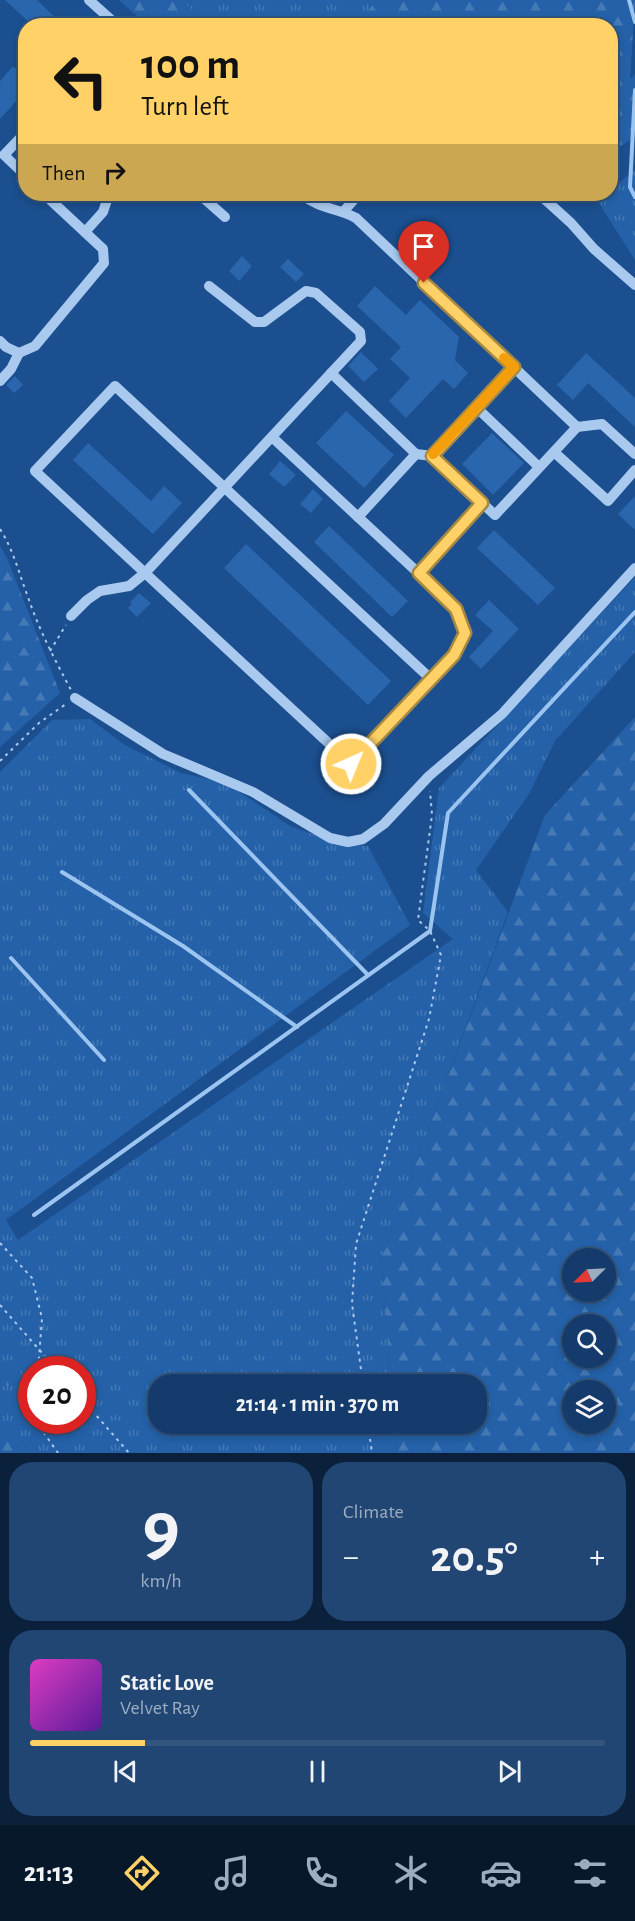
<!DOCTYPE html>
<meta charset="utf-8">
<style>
body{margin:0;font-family:"Alegreya Sans",sans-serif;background:#214673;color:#f1f3f6;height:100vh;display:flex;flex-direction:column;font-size:22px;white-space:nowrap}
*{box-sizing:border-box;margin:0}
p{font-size:20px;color:#9dadc1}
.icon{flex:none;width:33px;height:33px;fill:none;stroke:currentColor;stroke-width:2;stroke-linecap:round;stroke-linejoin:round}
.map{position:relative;height:1453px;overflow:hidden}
.details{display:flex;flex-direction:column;gap:9px;padding:9px;background:#0b203b;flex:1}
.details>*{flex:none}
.banner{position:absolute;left:18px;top:18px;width:600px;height:183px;border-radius:24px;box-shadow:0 3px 9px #0003,0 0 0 2px #33557e;background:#ffd166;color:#111;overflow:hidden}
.needle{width:39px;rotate:246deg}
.tools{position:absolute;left:562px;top:1248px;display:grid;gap:12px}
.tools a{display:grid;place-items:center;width:54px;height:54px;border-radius:50%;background:#143b6b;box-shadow:0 3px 9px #0003,0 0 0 2px #33557e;font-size:30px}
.speed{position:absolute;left:18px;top:1356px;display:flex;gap:12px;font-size:30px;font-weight:700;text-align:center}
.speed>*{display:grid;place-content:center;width:78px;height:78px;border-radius:50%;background:#143b6b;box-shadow:0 3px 9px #0003,0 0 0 2px #33557e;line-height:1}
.speed .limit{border:9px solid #d22;background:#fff;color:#111}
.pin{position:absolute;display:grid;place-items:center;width:51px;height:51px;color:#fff;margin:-62px -26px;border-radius:50% 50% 50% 0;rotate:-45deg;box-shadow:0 0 6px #0007}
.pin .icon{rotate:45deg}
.me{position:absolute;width:66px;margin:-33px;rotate:44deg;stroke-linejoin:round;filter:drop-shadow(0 0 4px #0008)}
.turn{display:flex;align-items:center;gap:21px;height:126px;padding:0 24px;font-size:27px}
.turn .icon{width:78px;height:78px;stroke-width:2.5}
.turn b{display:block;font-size:42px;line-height:51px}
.then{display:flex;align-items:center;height:57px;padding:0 24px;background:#0003;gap:12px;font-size:22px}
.big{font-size:45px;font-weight:600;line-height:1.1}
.details .tile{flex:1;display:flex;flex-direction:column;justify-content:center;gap:9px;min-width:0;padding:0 21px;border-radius:24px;background:#214673}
.details .dial{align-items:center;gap:0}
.dial b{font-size:78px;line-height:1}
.song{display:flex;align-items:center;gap:18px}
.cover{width:72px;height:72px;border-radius:9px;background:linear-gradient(135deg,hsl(310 70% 55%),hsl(270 70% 35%))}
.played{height:6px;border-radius:3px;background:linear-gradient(90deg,#ffd166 20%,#33557e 20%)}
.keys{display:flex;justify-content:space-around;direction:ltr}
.heat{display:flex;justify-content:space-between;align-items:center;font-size:33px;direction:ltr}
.details .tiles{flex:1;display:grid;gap:9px;grid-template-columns:1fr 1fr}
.tile:last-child{grid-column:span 2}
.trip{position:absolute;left:148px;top:1374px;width:339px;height:60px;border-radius:24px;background:#143b6b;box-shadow:0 3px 9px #0003,0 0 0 2px #33557e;font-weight:600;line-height:60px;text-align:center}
.tabs{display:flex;height:96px;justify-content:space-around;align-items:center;background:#08182b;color:#9dadc1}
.tabs .icon{width:42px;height:42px}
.tabs .active{color:#ffd166}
.tabs b{font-size:27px;color:#f1f3f6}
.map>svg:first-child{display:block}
</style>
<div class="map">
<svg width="635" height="1453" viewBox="0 0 635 1453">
<defs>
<pattern id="grass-tufts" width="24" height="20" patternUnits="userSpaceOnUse" patternTransform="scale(1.5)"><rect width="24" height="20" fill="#2461a8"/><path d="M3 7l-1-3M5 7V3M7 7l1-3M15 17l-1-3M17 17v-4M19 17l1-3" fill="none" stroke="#4579b5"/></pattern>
<pattern id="forest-firs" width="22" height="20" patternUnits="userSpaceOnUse" patternTransform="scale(1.5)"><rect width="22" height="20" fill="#2461a8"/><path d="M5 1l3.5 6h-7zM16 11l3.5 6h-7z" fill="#4579b5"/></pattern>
</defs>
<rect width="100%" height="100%" fill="#1b4f8f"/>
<g fill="url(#grass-tufts)" fill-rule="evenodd">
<path d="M 180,0 L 378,0 L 354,26 L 210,25 Z"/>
<path d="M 635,170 L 635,260 L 597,200 L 605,194 L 610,194 L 611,189 Z"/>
<path d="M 635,577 L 635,652 L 555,741 L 529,794 L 476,870 L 508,912 L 381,1258 L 391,1384 L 159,1384 L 159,1424 L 394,1424 L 396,1453 L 31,1453 L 0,1414 L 0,772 L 52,720 L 90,719 L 125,745 L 181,773 L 226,783 L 290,826 L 335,842 L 368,846 L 410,925 L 6,1220 L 18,1240 L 453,939 L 423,913 L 439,788 ZM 32,1370 L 82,1370 L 82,1420 L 32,1420 Z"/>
</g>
<g fill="url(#forest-firs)" fill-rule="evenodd">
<path d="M 119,0 L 180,0 L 210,25 L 147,25 Z"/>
<path d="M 378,0 L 635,0 L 630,79 L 635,74 L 635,137 L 619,147 L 611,146 L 610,26 L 354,25 Z"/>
<path d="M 0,546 L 7,558 L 60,693 L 0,747 Z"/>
<path d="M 635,717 L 635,1453 L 396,1453 L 394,1424 L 477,1424 L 477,1384 L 391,1384 L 381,1258 L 388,1238 L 545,815 ZM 573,1258 L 606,1258 L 606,1292 L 573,1292 ZM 606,1324 L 606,1358 L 573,1358 L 573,1324 ZM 606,1390 L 606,1424 L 573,1424 L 573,1390 Z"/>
<path d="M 0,1358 L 14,1375 L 9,1385 L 0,1385 Z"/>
<path d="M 0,1414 L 31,1453 L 0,1453 Z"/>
</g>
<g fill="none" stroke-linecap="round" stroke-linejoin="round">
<g stroke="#9cc4f0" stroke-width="4">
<path d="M 629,0 L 635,22"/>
<path d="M 635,90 L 630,187 L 635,197"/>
<path d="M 189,790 L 368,975"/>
<path d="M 62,872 L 183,946 L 297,1027"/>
<path d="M 11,958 L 104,1060"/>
<path d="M 34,1215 L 430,931 L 448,813 L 635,612"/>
</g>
</g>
<g fill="#2a66ad">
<path d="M 5,0 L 37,0 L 64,26 L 33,26 Z"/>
<path d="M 13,66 L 26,78 L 26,90 L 0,119 L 0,81 Z"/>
<path d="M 242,256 L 252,266 L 239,281 L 229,271 Z"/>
<path d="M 288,259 L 304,274 L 296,282 L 280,267 Z"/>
<path d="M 375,286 L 406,315 L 420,300 L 459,337 L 455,360 L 468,373 L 454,389 L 443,379 L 406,418 L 389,401 L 410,378 L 390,359 L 401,347 L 357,306 Z"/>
<path d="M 361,352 L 378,369 L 364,382 L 348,366 Z"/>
<path d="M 586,353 L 635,398 L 635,427 L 588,383 L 573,400 L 557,385 Z"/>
<path d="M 15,376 L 23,385 L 14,393 L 6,385 Z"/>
<path d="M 346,411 L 394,455 L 364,488 L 316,443 Z"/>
<path d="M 492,433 L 524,463 L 493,495 L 462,464 Z"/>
<path d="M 88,443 L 151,501 L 164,486 L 182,503 L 153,534 L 73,460 Z"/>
<path d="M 280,461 L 296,475 L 284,487 L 269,474 Z"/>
<path d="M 313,489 L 323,499 L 311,513 L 300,504 Z"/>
<path d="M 635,496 L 635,530 L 618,514 Z"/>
<path d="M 329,526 L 408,601 L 392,617 L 314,542 Z"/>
<path d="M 494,530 L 555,588 L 538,605 L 477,548 Z"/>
<path d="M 246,544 L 391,681 L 368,705 L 224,568 Z"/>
<path d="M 139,593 L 151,603 L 137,617 L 128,608 L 132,604 L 130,602 Z"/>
<path d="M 489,600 L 519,629 L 481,669 L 469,657 L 493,631 L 475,615 Z"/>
</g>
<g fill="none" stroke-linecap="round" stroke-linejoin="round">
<g stroke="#a9c9ee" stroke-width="2" stroke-dasharray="3 4.5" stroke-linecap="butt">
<path d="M 0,529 C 14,551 19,574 28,597 C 39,630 55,660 71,690"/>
<path d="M 50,651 L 66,625"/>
<path d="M 0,761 L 39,723 L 66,704"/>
<path d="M 0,1243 L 32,1278 L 42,1318 L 38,1370"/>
<path d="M 0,1305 L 57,1370"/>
<path d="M 363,1384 L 352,1304 L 356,1244 L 429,1019 L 441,955 L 430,931 L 418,920 L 432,815 L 430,791"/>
<path d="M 82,1399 L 129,1453"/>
<path d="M 35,1420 L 58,1453"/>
<path d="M 368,1424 L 372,1453"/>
</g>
<g stroke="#a9c9ee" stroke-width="10">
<path d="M 89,0 L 118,26"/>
<path d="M 26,132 L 4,155 L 26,176"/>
<path d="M 199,194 L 225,217"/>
<path d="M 302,194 C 320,210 336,207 356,218 L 577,427 L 495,515 L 432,456"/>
<path d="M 539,194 L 571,223 L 594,249 L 635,285"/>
<path d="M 343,212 L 359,194"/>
<path d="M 85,232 L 103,212 L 109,194"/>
<path d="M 0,341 L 6,347 L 19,353 L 35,346 L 104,263 L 103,249 L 44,194"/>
<path d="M 331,373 L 416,454 L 432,456 L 514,367"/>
<path d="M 0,381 L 11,369 L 19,353"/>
<path d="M 476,407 L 539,467"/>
<path d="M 577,427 L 602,424 L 635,454"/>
<path d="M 272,437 L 358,517 L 416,454"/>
<path d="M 554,452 L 608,501 L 635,470"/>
<path d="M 358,517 L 456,608 L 465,633 L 454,655 L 351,764 L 35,471 L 115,386 L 432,680"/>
<path d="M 419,573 L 482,503"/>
<path d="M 71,616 L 87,600 L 100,591 L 129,586 L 145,573 L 361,341 L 360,332 L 316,293 L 306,291 L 264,322 L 255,322 L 209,286"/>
<path d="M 75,698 L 163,754 L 253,792 L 330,838 L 348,842 L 363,839 L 384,824 L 429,776 L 502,714 L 635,568"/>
</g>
</g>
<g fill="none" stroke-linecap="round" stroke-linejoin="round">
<defs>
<path id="route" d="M 351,764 L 454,655 L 465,633 L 456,609 L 419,573 L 482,503 L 432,456 L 514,367 L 424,283"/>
</defs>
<use href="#route" stroke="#a68842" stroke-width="15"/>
<use href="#route" stroke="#ffd166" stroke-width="10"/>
<path stroke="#f59e0b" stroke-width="10" d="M 433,454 L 514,367 L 504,358"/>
</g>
</svg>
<div class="tools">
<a><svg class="needle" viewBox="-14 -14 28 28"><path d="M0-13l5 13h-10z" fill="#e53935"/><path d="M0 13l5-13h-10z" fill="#9dadc1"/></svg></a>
<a><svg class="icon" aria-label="search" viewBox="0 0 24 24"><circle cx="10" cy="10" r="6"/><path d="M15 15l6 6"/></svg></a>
<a><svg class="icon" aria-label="layers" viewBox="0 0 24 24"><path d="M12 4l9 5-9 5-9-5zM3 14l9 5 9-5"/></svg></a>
</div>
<div class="speed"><div class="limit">20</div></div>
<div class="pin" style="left:424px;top:283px;background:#d93025"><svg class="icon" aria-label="arrive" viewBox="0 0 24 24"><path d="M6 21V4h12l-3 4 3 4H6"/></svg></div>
<svg class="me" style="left:351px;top:764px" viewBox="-20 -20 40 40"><circle r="17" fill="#ffd166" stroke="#fff" stroke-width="3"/><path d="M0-11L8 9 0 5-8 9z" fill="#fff"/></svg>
<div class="trip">21:14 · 1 min · 370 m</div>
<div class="banner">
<div class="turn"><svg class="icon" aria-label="left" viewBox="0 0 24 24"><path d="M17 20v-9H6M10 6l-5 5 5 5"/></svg><div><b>100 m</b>Turn left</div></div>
<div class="then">Then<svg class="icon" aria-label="right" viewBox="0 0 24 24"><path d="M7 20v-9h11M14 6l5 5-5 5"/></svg></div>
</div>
</div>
<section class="details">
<div class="tiles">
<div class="tile dial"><b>9</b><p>km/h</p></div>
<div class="tile"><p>Climate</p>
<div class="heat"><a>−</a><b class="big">20.5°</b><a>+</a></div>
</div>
<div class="tile">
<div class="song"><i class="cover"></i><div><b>Static Love</b><p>Velvet Ray</p></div></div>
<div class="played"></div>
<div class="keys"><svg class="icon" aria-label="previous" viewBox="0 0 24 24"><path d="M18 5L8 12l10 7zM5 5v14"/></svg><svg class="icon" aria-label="pause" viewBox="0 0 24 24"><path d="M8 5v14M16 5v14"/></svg><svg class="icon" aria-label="next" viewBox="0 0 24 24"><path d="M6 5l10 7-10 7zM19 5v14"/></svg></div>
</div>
</div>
</section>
<nav class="tabs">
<b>21:13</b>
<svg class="icon active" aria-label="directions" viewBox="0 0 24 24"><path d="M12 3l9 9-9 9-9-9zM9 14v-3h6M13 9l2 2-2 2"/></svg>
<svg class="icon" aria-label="music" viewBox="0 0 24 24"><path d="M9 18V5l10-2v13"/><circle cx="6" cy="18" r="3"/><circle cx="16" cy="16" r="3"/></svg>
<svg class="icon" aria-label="phone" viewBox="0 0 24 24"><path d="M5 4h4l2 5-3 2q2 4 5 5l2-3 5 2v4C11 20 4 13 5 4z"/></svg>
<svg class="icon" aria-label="climate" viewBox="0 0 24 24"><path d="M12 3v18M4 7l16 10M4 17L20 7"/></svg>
<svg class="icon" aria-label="car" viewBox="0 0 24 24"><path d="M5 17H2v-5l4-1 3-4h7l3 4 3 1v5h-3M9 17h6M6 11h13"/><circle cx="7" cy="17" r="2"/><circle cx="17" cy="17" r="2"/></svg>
<svg class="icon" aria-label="filters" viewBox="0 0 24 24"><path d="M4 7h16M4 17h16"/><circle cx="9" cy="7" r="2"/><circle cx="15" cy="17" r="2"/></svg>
</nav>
